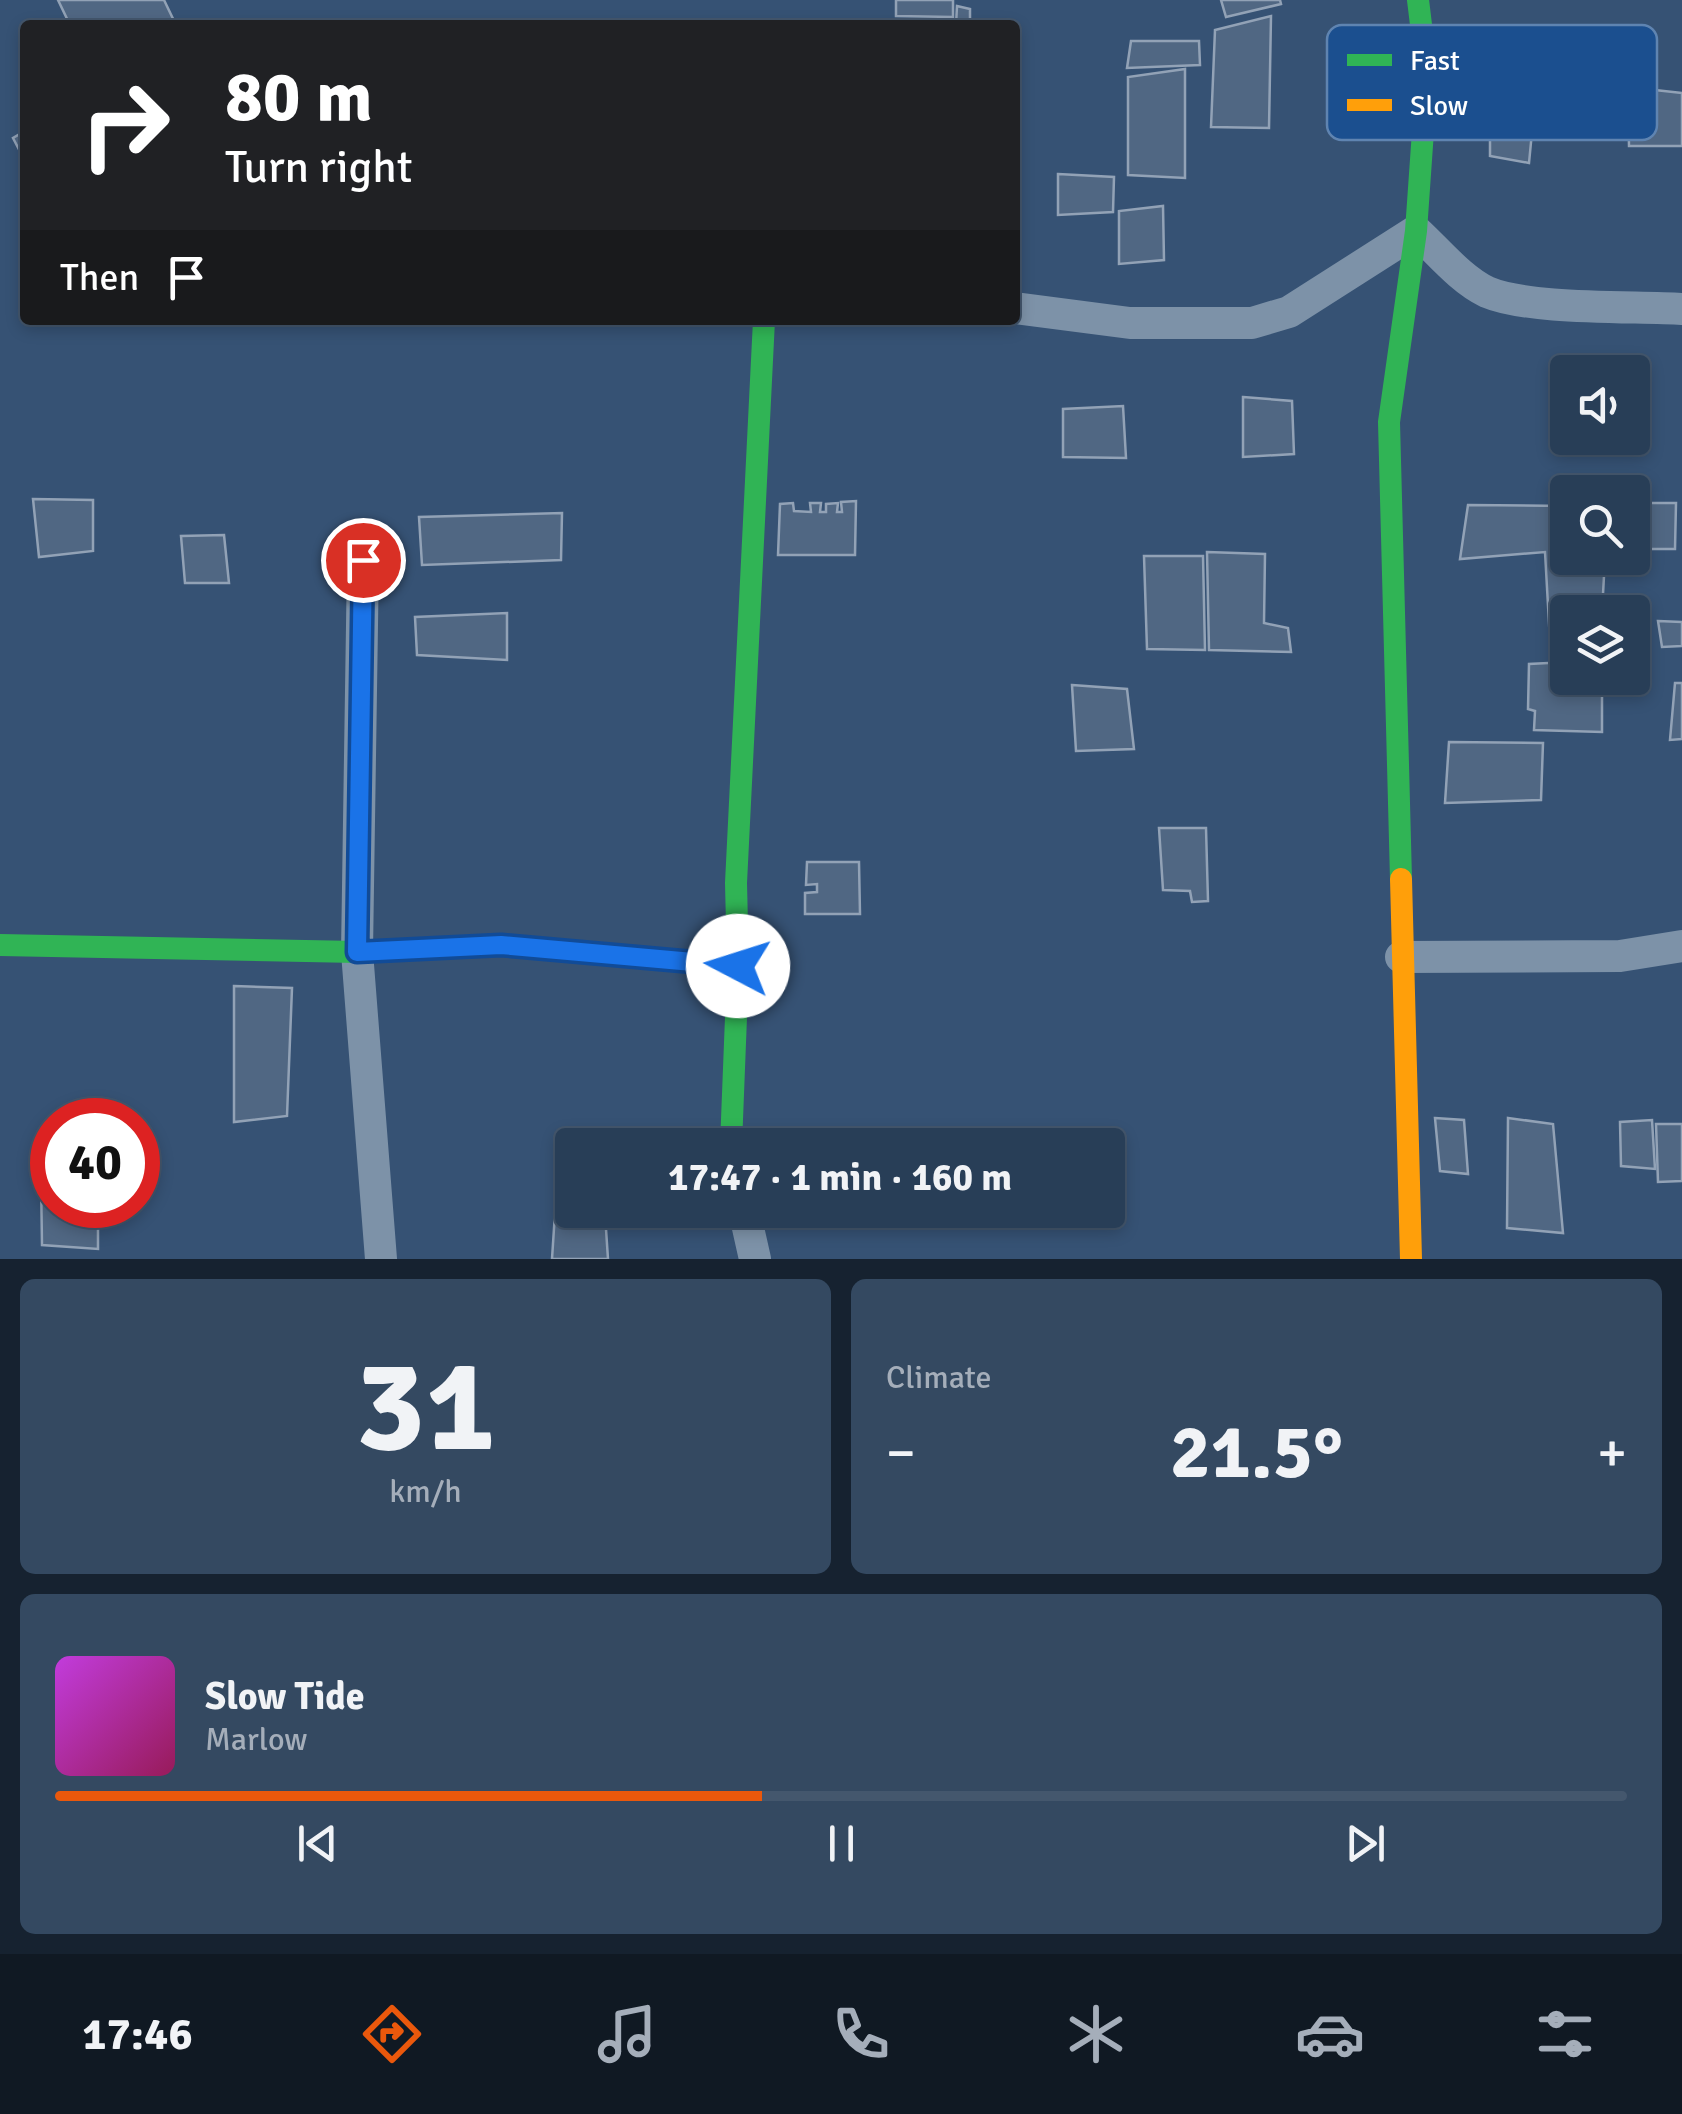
<!DOCTYPE html>
<meta charset="utf-8">
<style>
body{margin:0;font-family:Signika,sans-serif;background:#344961;color:#f1f3f6;height:100vh;display:flex;flex-direction:column;font-size:38px;white-space:nowrap}
*{box-sizing:border-box;margin:0}
p{font-size:32px;color:#a5aeba}
.icon{flex:none;width:55px;height:55px;fill:none;stroke:currentColor;stroke-width:2;stroke-linecap:round;stroke-linejoin:round}
.map{position:relative;height:1259px;overflow:hidden}
.sheet{display:flex;flex-direction:column;gap:20px;padding:20px;background:#162230;flex:1}
.sheet>*{flex:none}
.banner{position:absolute;left:20px;top:20px;width:1000px;height:305px;border-radius:10px;box-shadow:0 5px 15px #0003,0 0 0 2px #44576d;background:#202124;color:#fff;overflow:hidden}
.tools{position:absolute;left:1550px;top:355px;display:grid;gap:20px}
.tools a{display:grid;place-items:center;width:100px;height:100px;border-radius:10px;background:#283e57;box-shadow:0 5px 15px #0003,0 0 0 2px #44576d;font-size:50px}
.speed{position:absolute;left:30px;top:1098px;display:flex;gap:20px;font-size:50px;font-weight:700;text-align:center}
.speed>*{display:grid;place-content:center;width:130px;height:130px;border-radius:50%;background:#283e57;box-shadow:0 5px 15px #0003,0 0 0 2px #44576d;line-height:1}
.speed .limit{border:15px solid #d22;background:#fff;color:#111}
.pin{position:absolute;display:grid;place-items:center;width:85px;height:85px;color:#fff;margin:-42px;border:5px solid #fff;border-radius:50%;box-shadow:0 2px 10px #0007}
.me{position:absolute;width:110px;margin:-55px;rotate:275deg;stroke-linejoin:round;filter:drop-shadow(0 0 8px #0008)}
.turn{display:flex;align-items:center;gap:35px;height:210px;padding:0 40px;font-size:45px}
.turn .icon{width:130px;height:130px;stroke-width:2.5}
.turn b{display:block;font-size:70px;line-height:85px}
.then{display:flex;align-items:center;height:95px;padding:0 40px;background:#0003;gap:20px;font-size:38px}
.big{font-size:75px;font-weight:800;line-height:1.1}
.sheet .tile{flex:1;display:flex;flex-direction:column;justify-content:center;gap:15px;min-width:0;padding:0 35px;border-radius:15px;background:#344961}
.sheet .dial{align-items:center;gap:0}
.dial b{font-size:130px;line-height:1}
.song{display:flex;align-items:center;gap:30px}
.cover{width:120px;height:120px;border-radius:15px;background:linear-gradient(135deg,hsl(290 70% 55%),hsl(330 70% 35%))}
.played{height:10px;border-radius:5px;background:linear-gradient(90deg,#ea580c 45%,#44576d 45%)}
.keys{display:flex;justify-content:space-around;direction:ltr}
.heat{display:flex;justify-content:space-between;align-items:center;font-size:55px;direction:ltr}
.sheet .tiles{flex:1;display:grid;gap:20px;grid-template-columns:1fr 1fr}
.tile:last-child{grid-column:span 2}
.trip{position:absolute;left:555px;top:1128px;width:570px;height:100px;border-radius:10px;background:#283e57;box-shadow:0 5px 15px #0003,0 0 0 2px #44576d;font-weight:800;line-height:100px;text-align:center}
.tabs{display:flex;height:160px;justify-content:space-around;align-items:center;background:#101923;color:#a5aeba}
.tabs .icon{width:70px;height:70px}
.tabs .current{color:#ea580c}
.tabs b{font-size:45px;color:#f1f3f6}
.map>svg:first-child{display:block}
</style>
<div class="map">
<svg width="1682" height="1259" viewBox="0 0 1682 1259">
<rect width="100%" height="100%" fill="#365274"/>
<g fill="#506783" stroke="#92a2b6" stroke-width="2.5">
<path d="M 58,0 L 164,0 L 176,25 L 70,25 Z"/>
<path d="M 896,0 L 953,0 L 953,17 L 896,16 Z"/>
<path d="M 1221,0 L 1280,0 L 1281,4 L 1226,17 Z"/>
<path d="M 957,6 L 970,9 L 970,25 L 956,25 Z"/>
<path d="M 1271,16 L 1269,128 L 1211,127 L 1215,30 Z"/>
<path d="M 1131,41 L 1199,41 L 1200,65 L 1127,68 Z"/>
<path d="M 1185,69 L 1185,178 L 1128,175 L 1128,77 Z"/>
<path d="M 1490,78 L 1537,80 L 1529,163 L 1490,156 Z"/>
<path d="M 1628,87 L 1682,93 L 1682,146 L 1629,146 Z"/>
<path d="M 25,131 L 25,161 L 13,138 Z"/>
<path d="M 1058,174 L 1114,177 L 1113,212 L 1058,215 Z"/>
<path d="M 1163,206 L 1164,260 L 1119,264 L 1119,211 Z"/>
<path d="M 1243,397 L 1292,401 L 1294,454 L 1243,457 Z"/>
<path d="M 1123,406 L 1126,458 L 1063,457 L 1063,409 Z"/>
<path d="M 33,499 L 93,500 L 93,551 L 39,557 Z"/>
<path d="M 856,501 L 855,555 L 778,555 L 780,504 L 793,503 L 794,511 L 811,512 L 810,503 L 821,503 L 820,512 L 826,512 L 826,504 L 838,503 L 837,512 L 842,512 L 841,502 Z"/>
<path d="M 1632,503 L 1676,503 L 1675,549 L 1632,549 Z"/>
<path d="M 1468,505 L 1568,506 L 1568,558 L 1605,558 L 1602,612 L 1568,612 L 1568,641 L 1550,641 L 1545,552 L 1460,559 Z"/>
<path d="M 562,513 L 561,560 L 422,565 L 419,517 Z"/>
<path d="M 224,535 L 229,583 L 185,583 L 181,536 Z"/>
<path d="M 1207,552 L 1265,554 L 1264,623 L 1288,628 L 1291,652 L 1209,650 Z"/>
<path d="M 1144,556 L 1203,556 L 1205,650 L 1147,649 Z"/>
<path d="M 507,613 L 507,660 L 417,655 L 415,617 Z"/>
<path d="M 1658,621 L 1682,622 L 1682,646 L 1662,647 Z"/>
<path d="M 1568,662 L 1568,678 L 1602,678 L 1602,732 L 1534,730 L 1535,711 L 1528,709 L 1529,664 Z"/>
<path d="M 1675,683 L 1682,683 L 1682,739 L 1670,740 Z"/>
<path d="M 1072,685 L 1127,689 L 1134,749 L 1076,751 Z"/>
<path d="M 1449,742 L 1543,743 L 1541,800 L 1445,803 Z"/>
<path d="M 1159,828 L 1206,828 L 1208,901 L 1192,902 L 1190,891 L 1163,890 Z"/>
<path d="M 807,862 L 859,862 L 860,914 L 805,914 L 805,893 L 817,892 L 817,884 L 806,885 Z"/>
<path d="M 234,986 L 292,988 L 287,1116 L 234,1122 Z"/>
<path d="M 1435,1118 L 1464,1120 L 1468,1174 L 1440,1171 Z"/>
<path d="M 1508,1118 L 1553,1124 L 1563,1233 L 1507,1228 Z"/>
<path d="M 1652,1120 L 1655,1169 L 1621,1166 L 1620,1122 Z"/>
<path d="M 1656,1124 L 1682,1124 L 1682,1181 L 1658,1182 Z"/>
<path d="M 41,1178 L 52,1178 L 52,1205 L 98,1205 L 98,1249 L 42,1245 Z"/>
<path d="M 555,1213 L 605,1214 L 608,1259 L 552,1259 Z"/>
</g>
<g fill="none" stroke-linecap="round" stroke-linejoin="round">
<g stroke="#7d92a8" stroke-width="32">
<path d="M 1015,308 L 1130,323 L 1252,323 L 1289,312 L 1416,231 C 1438,251 1460,279 1487,292 C 1529,310 1633,306 1682,309"/>
<path d="M 363,560 L 357,952 L 381,1259"/>
<path d="M 1401,957 L 1620,956 L 1682,946"/>
<path d="M 744,1210 L 755,1259"/>
</g>
<g stroke="#30b455" stroke-width="22">
<path d="M 1401,879 L 1389,422 L 1416,231 L 1427,74 L 1418,0"/>
<path d="M 0,945 L 357,952 L 501,945 L 738,966"/>
<path d="M 731,1145 L 738,966 L 736,883 L 764,320"/>
</g>
<path stroke="#ff9f0a" stroke-width="22" d="M 1401,879 L 1411,1259"/>
</g>
<g fill="none" stroke-linecap="round" stroke-linejoin="round">
<defs>
<path id="route" d="M 363,560 L 357,952 L 501,945 L 738,966"/>
</defs>
<use href="#route" stroke="#114b97" stroke-width="25"/>
<use href="#route" stroke="#1a73e8" stroke-width="18"/>
</g>
<rect x="1327" y="25" width="330" height="115" rx="15" fill="#1b4f8f" stroke="#5f84b1" stroke-width="2.5"/>
<rect x="1347" y="54" width="45" height="12" fill="#30b455"/>
<rect x="1347" y="99" width="45" height="12" fill="#ff9f0a"/>
<g font-size="28" fill="#fff">
<text x="1410" y="70">Fast</text>
<text x="1410" y="115">Slow</text>
</g>
</svg>
<div class="tools">
<a><svg class="icon" aria-label="sound" viewBox="0 0 24 24"><path d="M4 9h4l5-4v14l-5-4H4zM17 9q2 3 0 6"/></svg></a>
<a><svg class="icon" aria-label="search" viewBox="0 0 24 24"><circle cx="10" cy="10" r="6"/><path d="M15 15l6 6"/></svg></a>
<a><svg class="icon" aria-label="layers" viewBox="0 0 24 24"><path d="M12 4l9 5-9 5-9-5zM3 14l9 5 9-5"/></svg></a>
</div>
<div class="speed"><div class="limit">40</div></div>
<div class="pin" style="left:363px;top:560px;background:#d93025"><svg class="icon" aria-label="arrive" viewBox="0 0 24 24"><path d="M6 21V4h12l-3 4 3 4H6"/></svg></div>
<svg class="me" style="left:738px;top:966px" viewBox="-20 -20 40 40"><circle r="19" fill="#fff"/><path d="M0-13L10 11 0 6-10 11z" fill="#1a73e8"/></svg>
<div class="trip">17:47 · 1 min · 160 m</div>
<div class="banner">
<div class="turn"><svg class="icon" aria-label="right" viewBox="0 0 24 24"><path d="M7 20v-9h11M14 6l5 5-5 5"/></svg><div><b>80 m</b>Turn right</div></div>
<div class="then">Then<svg class="icon" aria-label="arrive" viewBox="0 0 24 24"><path d="M6 21V4h12l-3 4 3 4H6"/></svg></div>
</div>
</div>
<section class="sheet">
<div class="tiles">
<div class="tile dial"><b>31</b><p>km/h</p></div>
<div class="tile"><p>Climate</p>
<div class="heat"><a>−</a><b class="big">21.5°</b><a>+</a></div>
</div>
<div class="tile">
<div class="song"><i class="cover"></i><div><b>Slow Tide</b><p>Marlow</p></div></div>
<div class="played"></div>
<div class="keys"><svg class="icon" aria-label="previous" viewBox="0 0 24 24"><path d="M18 5L8 12l10 7zM5 5v14"/></svg><svg class="icon" aria-label="pause" viewBox="0 0 24 24"><path d="M8 5v14M16 5v14"/></svg><svg class="icon" aria-label="next" viewBox="0 0 24 24"><path d="M6 5l10 7-10 7zM19 5v14"/></svg></div>
</div>
</div>
</section>
<nav class="tabs">
<b>17:46</b>
<svg class="icon current" aria-label="directions" viewBox="0 0 24 24"><path d="M12 3l9 9-9 9-9-9zM9 14v-3h6M13 9l2 2-2 2"/></svg>
<svg class="icon" aria-label="music" viewBox="0 0 24 24"><path d="M9 18V5l10-2v13"/><circle cx="6" cy="18" r="3"/><circle cx="16" cy="16" r="3"/></svg>
<svg class="icon" aria-label="phone" viewBox="0 0 24 24"><path d="M5 4h4l2 5-3 2q2 4 5 5l2-3 5 2v4C11 20 4 13 5 4z"/></svg>
<svg class="icon" aria-label="climate" viewBox="0 0 24 24"><path d="M12 3v18M4 7l16 10M4 17L20 7"/></svg>
<svg class="icon" aria-label="car" viewBox="0 0 24 24"><path d="M5 17H2v-5l4-1 3-4h7l3 4 3 1v5h-3M9 17h6M6 11h13"/><circle cx="7" cy="17" r="2"/><circle cx="17" cy="17" r="2"/></svg>
<svg class="icon" aria-label="filters" viewBox="0 0 24 24"><path d="M4 7h16M4 17h16"/><circle cx="9" cy="7" r="2"/><circle cx="15" cy="17" r="2"/></svg>
</nav>
